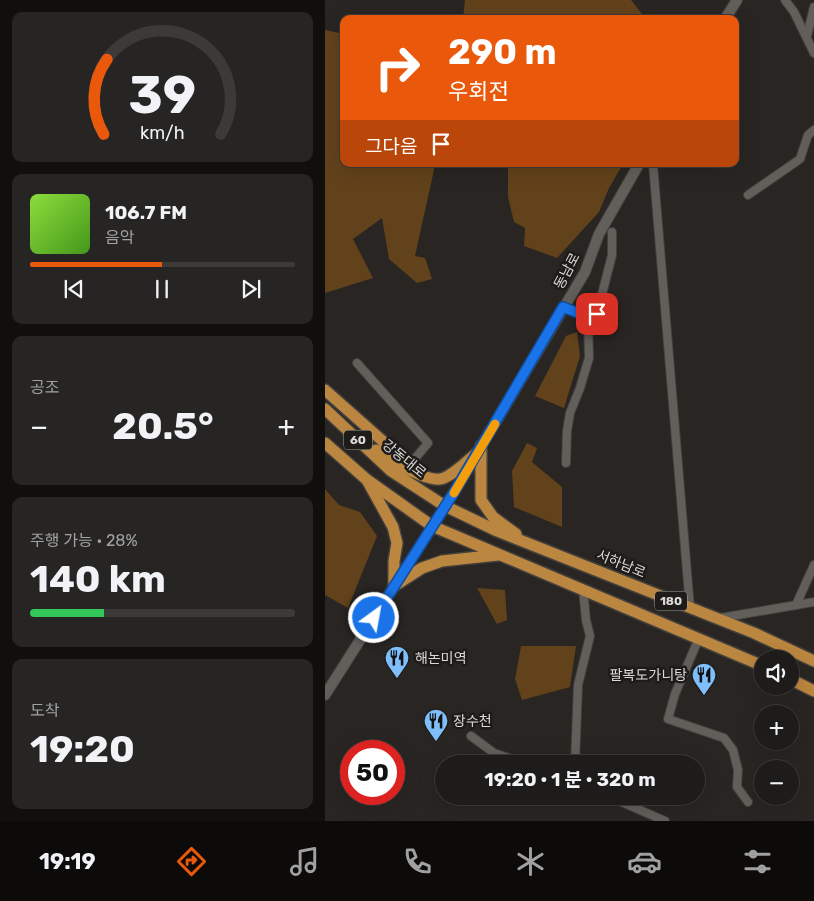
<!DOCTYPE html>
<html lang="ko">
<meta charset="utf-8">
<style>
body{margin:0;font-family:Rubik,"Noto Sans KR",sans-serif;background:#262523;color:#f1f3f6;height:100vh;display:flex;flex-direction:column;font-size:19px;white-space:nowrap}
*{box-sizing:border-box;margin:0}
p{font-size:16px;color:#a1a1a2}
.icon{flex:none;width:28px;height:28px;fill:none;stroke:currentColor;stroke-width:2;stroke-linecap:round;stroke-linejoin:round}
.map{position:relative;flex:1;overflow:hidden}
.panel{display:flex;flex-direction:column;gap:12px;padding:12px;background:#100f0e;width:325px}
.panel>*{flex:none}
.top-card{position:absolute;left:15px;top:15px;width:399px;height:152px;border-radius:10px;box-shadow:0 5px 20px #0002,0 0 0 1px #3c3a39;background:#ea580c;color:#fff;overflow:hidden}
.fabs{position:absolute;left:429px;top:650px;display:grid;gap:10px}
.fabs a{display:grid;place-items:center;width:45px;height:45px;border-radius:50%;background:#1e1c1a;box-shadow:0 5px 20px #0002,0 0 0 1px #3c3a39;font-size:25px}
.speed{position:absolute;left:15px;top:740px;display:flex;gap:10px;font-size:25px;font-weight:700;text-align:center}
.speed>*{display:grid;place-content:center;width:65px;height:65px;border-radius:50%;background:#1e1c1a;box-shadow:0 5px 20px #0002,0 0 0 1px #3c3a39;line-height:1}
.speed .limit{border:8px solid #d22;background:#fff;color:#111}
.pin{position:absolute;display:grid;place-items:center;width:42px;height:42px;color:#fff;margin:-21px;border-radius:10px;box-shadow:0 2px 8px #0006}
.me{position:absolute;width:55px;margin:-28px;rotate:32deg;stroke-linejoin:round;filter:drop-shadow(0 0 4px #0008)}
.turn{display:flex;align-items:center;gap:18px;height:105px;padding:0 25px;font-size:22px}
.turn .icon{width:65px;height:65px;stroke-width:2.5}
.turn b{display:block;font-size:35px;line-height:42px}
.then{display:flex;align-items:center;height:48px;padding:0 25px;background:#0003;gap:10px;font-size:19px}
.big{font-size:38px;font-weight:700;line-height:1.1}
.panel .tile{flex:1;display:flex;flex-direction:column;justify-content:center;gap:8px;min-width:0;padding:0 18px;border-radius:10px;background:#262523}
.panel .dial{align-items:center;gap:0}
.dial svg{height:130px;overflow:visible;fill:none;stroke:#3c3a39;stroke-width:7;stroke-linecap:round;text-anchor:middle}
.dial text{fill:#f1f3f6;stroke:none}
.song{display:flex;align-items:center;gap:15px}
.cover{width:60px;height:60px;border-radius:8px;background:linear-gradient(135deg,hsl(90 70% 55%),hsl(100 70% 35%))}
.played{height:5px;border-radius:2px;background:linear-gradient(90deg,#ea580c 50%,#3c3a39 50%)}
.keys{display:flex;justify-content:space-around;direction:ltr}
.heat{display:flex;justify-content:space-between;align-items:center;font-size:28px;direction:ltr}
.charge{height:8px;border-radius:4px;background:linear-gradient(90deg,#34c759 28%,#3c3a39 0)}
.trip{position:absolute;left:110px;top:755px;width:270px;height:50px;border-radius:25px;background:#1e1c1a;box-shadow:0 5px 20px #0002,0 0 0 1px #3c3a39;font-weight:700;line-height:50px;text-align:center}
.tab-bar{display:flex;height:80px;justify-content:space-around;align-items:center;background:#0c0b0a;color:#a1a1a2}
.tab-bar .icon{width:35px;height:35px}
.tab-bar .current{color:#ea580c}
.tab-bar b{font-size:22px;color:#f1f3f6}
main{display:flex;flex:1;min-height:0}
.map>svg:first-child{display:block}
</style>
<main>
<section class="panel">
<div class="tile dial"><svg viewBox="0 0 100 80">
<path d="M14 69A42 42 0 1 1 86 69"/>
<path d="M14 69A42 42 0 0 1 16 23" stroke="#ea580c"/>
<text x="50" y="56" font-size="32" font-weight="700">39</text>
<text x="50" y="72" font-size="11">km/h</text>
</svg></div>
<div class="tile">
<div class="song"><i class="cover"></i><div><b>106.7 FM</b><p>음악</p></div></div>
<div class="played"></div>
<div class="keys"><svg class="icon" aria-label="previous" viewBox="0 0 24 24"><path d="M18 5L8 12l10 7zM5 5v14"/></svg><svg class="icon" aria-label="pause" viewBox="0 0 24 24"><path d="M8 5v14M16 5v14"/></svg><svg class="icon" aria-label="next" viewBox="0 0 24 24"><path d="M6 5l10 7-10 7zM19 5v14"/></svg></div>
</div>
<div class="tile"><p>공조</p>
<div class="heat"><a>−</a><b class="big">20.5°</b><a>+</a></div>
</div>
<div class="tile"><p>주행 가능 · 28%</p><b class="big">140 km</b><div class="charge"></div></div>
<div class="tile"><p>도착</p><b class="big">19:20</b></div>
</section>
<div class="map">
<svg width="489" height="821" viewBox="0 0 489 821">
<rect width="100%" height="100%" fill="#282522"/>
<g fill="#62421b">
<path d="M 140,0 L 306,0 L 321,19 L 138,19 Z"/>
<path d="M 0,30 L 19,34 L 19,164 L 108,164 L 109,170 L 90,256 L 100,258 L 107,279 L 92,283 L 64,259 L 57,218 L 28,239 L 48,278 L 0,293 Z"/>
<path d="M 183,164 L 298,164 L 284,188 L 274,212 L 232,258 L 199,246 L 200,228 L 189,222 L 183,197 Z"/>
<path d="M 252,332 L 255,356 L 239,408 L 210,396 L 241,336 Z"/>
<path d="M 202,443 L 212,448 L 207,462 L 237,487 L 237,527 L 189,507 L 187,471 Z"/>
<path d="M 0,489 L 14,505 L 35,512 L 52,536 L 23,608 L 0,595 Z"/>
<path d="M 152,588 L 180,590 L 182,620 L 172,624 Z"/>
<path d="M 196,646 L 251,646 L 245,687 L 197,700 L 190,679 Z"/>
</g>
<g fill="none" stroke-linecap="round" stroke-linejoin="round">
<defs>
<g id="minor">
<path d="M 460,0 L 469,12 L 489,53"/>
<path d="M 482,36 L 489,7"/>
<path d="M 328,164 L 365,608"/>
<path d="M 423,195 L 475,159 L 483,135 L 489,130"/>
<path d="M 238,307 L 263,317 L 272,314 L 287,255 L 287,232"/>
<path d="M 32,363 L 103,443 L 82,468"/>
<path d="M 241,463 L 242,431 L 245,413 L 255,388 L 264,358 L 263,317"/>
<path d="M 471,605 L 489,565"/>
<path d="M 395,618 L 489,602"/>
<path d="M 374,638 L 350,694 L 343,719 L 399,738 L 408,750 L 413,770 L 412,787 L 423,802"/>
<path d="M 146,736 L 169,753 L 201,764"/>
<path d="M 250,764 L 253,685 L 265,636 L 261,620 L 258,589"/>
<path d="M 283,796 L 340,821"/>
</g>
<g id="secondary">
<path d="M 400,19 L 412,0"/>
<path d="M 0,695 L 128,494 L 260,272 L 274,234 L 314,164"/>
</g>
<g id="primary">
<path d="M 0,390 L 61,444 L 76,461"/>
<path d="M 0,409 L 66,471 L 120,506 L 172,531 L 429,633 L 489,661"/>
<path d="M 0,443 L 41,479 L 107,526 L 438,666"/>
<path d="M 156,446 L 156,500 L 168,517 L 191,534"/>
<path d="M 51,450 C 65,459 103,485 119,478 C 131,473 143,460 153,452"/>
<path d="M 42,480 L 68,527 L 72,543 L 69,561 L 69,586"/>
<path d="M 69,586 L 97,568 L 117,561 L 173,555"/>
<path d="M 465,679 L 489,691"/>
</g>
</defs>
<use href="#minor" stroke="#423f3d" stroke-width="10"/>
<use href="#secondary" stroke="#423f3d" stroke-width="12"/>
<use href="#primary" stroke="#423f3d" stroke-width="14"/>
<use href="#minor" stroke="#625f5b" stroke-width="8"/>
<use href="#secondary" stroke="#625f5b" stroke-width="10"/>
<use href="#primary" stroke="#bb863f" stroke-width="11"/>
</g>
<g fill="none" stroke-linecap="round" stroke-linejoin="round">
<defs>
<path id="route" d="M 49,618 L 128,494 L 238,307 L 263,317 L 272,314"/>
</defs>
<use href="#route" stroke="#114b97" stroke-width="12"/>
<use href="#route" stroke="#1a73e8" stroke-width="9"/>
<path stroke="#f59e0b" stroke-width="9" d="M 129,493 L 170,424"/>
</g>
<defs>
<symbol id="restaurant-pin" viewBox="-11 -11 22 30"><path d="M0 17L-7.5 6A9.5 9.5 0 1 1 7.5 6Z" fill="#7ebef9" stroke="#1e1c19"/><path d="M-5-6h1v4h1v-4h1v4h1v-4h1v5L-1.5 .5V6h-2V.5L-5-1ZM5-6V6H3V1.5H1.5Q1.5-4 5-6Z" fill="#111"/></symbol>
</defs>
<g fill-rule="evenodd">
<use href="#restaurant-pin" x="58" y="644" width="28" height="38"/>
<use href="#restaurant-pin" x="365" y="661" width="28" height="38"/>
<use href="#restaurant-pin" x="97" y="707" width="28" height="38"/>
</g>
<g text-anchor="middle" dominant-baseline="central" stroke-width="5" stroke-linejoin="round" paint-order="stroke">
<g fill="#1e1c19" stroke="#a3a19f" stroke-width="1">
<rect x="19" y="430.5" width="28" height="19" rx="4"/>
<rect x="330" y="591.5" width="32" height="19" rx="4"/>
</g>
<g font-size="12" font-weight="bold" fill="#dcdad8">
<text x="33" y="440">60</text>
<text x="346" y="601">180</text>
</g>
<g font-size="14" fill="#dcdad8" stroke="#1e1c19">
<text transform="translate(242 271) rotate(-62)">동남로</text>
<text transform="translate(79 459) rotate(39)">강동대로</text>
<text transform="translate(296 564) rotate(22)">서하남로</text>
</g>
<g font-size="14" fill="#dcdad8" stroke="#1e1c19" text-anchor="start">
<text x="90" y="658">해논미역</text>
<text x="362" y="675" text-anchor="end">팔복도가니탕</text>
<text x="128" y="721">장수천</text>
</g>
</g>
</svg>
<div class="fabs">
<a><svg class="icon" aria-label="sound" viewBox="0 0 24 24"><path d="M4 9h4l5-4v14l-5-4H4zM17 9q2 3 0 6"/></svg></a>
<a>+</a>
<a>−</a>
</div>
<div class="speed"><div class="limit">50</div></div>
<div class="pin" style="left:272px;top:314px;background:#d93025"><svg class="icon" aria-label="arrive" viewBox="0 0 24 24"><path d="M6 21V4h12l-3 4 3 4H6"/></svg></div>
<svg class="me" style="left:49px;top:618px" viewBox="-20 -20 40 40"><circle r="17" fill="#1a73e8" stroke="#fff" stroke-width="3"/><path d="M0-11L8 9 0 5-8 9z" fill="#fff"/></svg>
<div class="trip">19:20 · 1 분 · 320 m</div>
<div class="top-card">
<div class="turn"><svg class="icon" aria-label="right" viewBox="0 0 24 24"><path d="M7 20v-9h11M14 6l5 5-5 5"/></svg><div><b>290 m</b>우회전</div></div>
<div class="then">그다음<svg class="icon" aria-label="arrive" viewBox="0 0 24 24"><path d="M6 21V4h12l-3 4 3 4H6"/></svg></div>
</div>
</div>
</main>
<nav class="tab-bar">
<b>19:19</b>
<svg class="icon current" aria-label="directions" viewBox="0 0 24 24"><path d="M12 3l9 9-9 9-9-9zM9 14v-3h6M13 9l2 2-2 2"/></svg>
<svg class="icon" aria-label="music" viewBox="0 0 24 24"><path d="M9 18V5l10-2v13"/><circle cx="6" cy="18" r="3"/><circle cx="16" cy="16" r="3"/></svg>
<svg class="icon" aria-label="phone" viewBox="0 0 24 24"><path d="M5 4h4l2 5-3 2q2 4 5 5l2-3 5 2v4C11 20 4 13 5 4z"/></svg>
<svg class="icon" aria-label="climate" viewBox="0 0 24 24"><path d="M12 3v18M4 7l16 10M4 17L20 7"/></svg>
<svg class="icon" aria-label="car" viewBox="0 0 24 24"><path d="M5 17H2v-5l4-1 3-4h7l3 4 3 1v5h-3M9 17h6M6 11h13"/><circle cx="7" cy="17" r="2"/><circle cx="17" cy="17" r="2"/></svg>
<svg class="icon" aria-label="filters" viewBox="0 0 24 24"><path d="M4 7h16M4 17h16"/><circle cx="9" cy="7" r="2"/><circle cx="15" cy="17" r="2"/></svg>
</nav>
